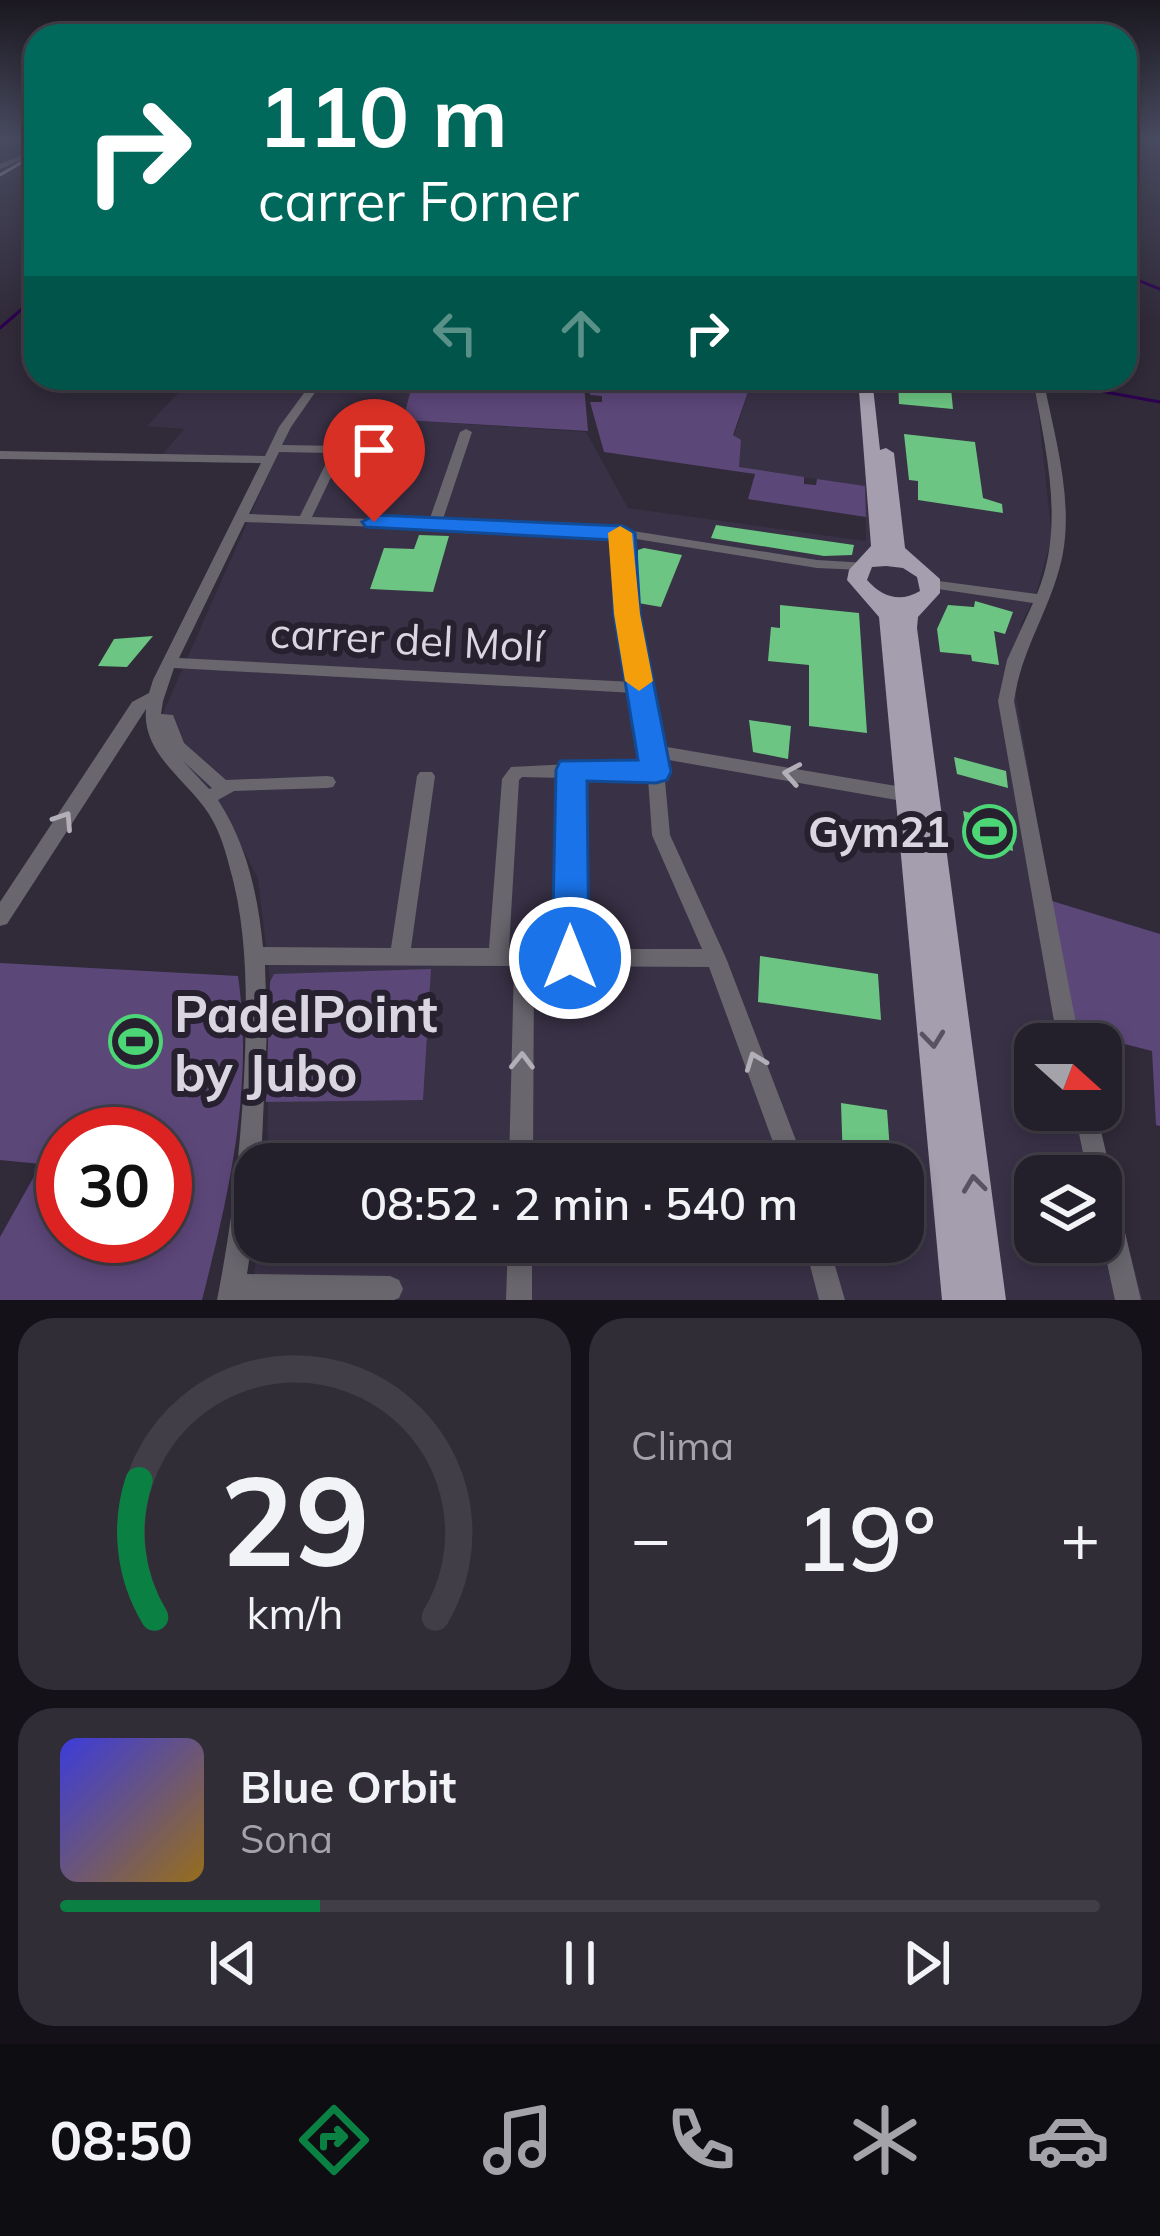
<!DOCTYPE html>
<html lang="es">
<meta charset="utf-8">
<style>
body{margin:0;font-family:Mulish,sans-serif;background:#302d37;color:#f1f3f6;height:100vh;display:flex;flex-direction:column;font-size:45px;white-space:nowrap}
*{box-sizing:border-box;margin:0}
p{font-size:39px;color:#a3a3a9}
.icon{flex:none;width:66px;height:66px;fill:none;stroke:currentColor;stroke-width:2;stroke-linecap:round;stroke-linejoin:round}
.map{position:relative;height:1300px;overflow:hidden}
.sheet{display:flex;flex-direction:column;gap:18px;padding:18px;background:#141218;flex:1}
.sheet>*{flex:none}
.hud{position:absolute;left:24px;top:24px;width:1113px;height:366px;border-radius:36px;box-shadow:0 6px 18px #0003,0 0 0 3px #413e47;background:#00695c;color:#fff;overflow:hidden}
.needle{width:78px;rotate:111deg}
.controls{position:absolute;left:1014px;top:1023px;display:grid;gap:24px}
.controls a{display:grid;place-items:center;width:108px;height:108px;border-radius:24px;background:#24202b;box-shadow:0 6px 18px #0003,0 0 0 3px #413e47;font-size:60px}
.speed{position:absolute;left:36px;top:1107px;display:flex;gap:24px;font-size:60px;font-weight:700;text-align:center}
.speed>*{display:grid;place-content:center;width:156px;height:156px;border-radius:50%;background:#24202b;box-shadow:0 6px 18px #0003,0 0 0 3px #413e47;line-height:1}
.speed .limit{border:18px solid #d22;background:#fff;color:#111}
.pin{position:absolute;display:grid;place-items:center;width:102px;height:102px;color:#fff;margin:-123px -51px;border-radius:50% 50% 50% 0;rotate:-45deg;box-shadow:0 0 12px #0007}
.pin .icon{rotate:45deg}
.me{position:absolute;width:132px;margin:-66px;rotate:0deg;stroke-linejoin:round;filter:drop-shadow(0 0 9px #0008)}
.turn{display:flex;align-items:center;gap:42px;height:252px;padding:0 36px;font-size:54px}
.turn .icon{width:156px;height:156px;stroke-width:2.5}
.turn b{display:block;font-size:84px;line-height:102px}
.lanes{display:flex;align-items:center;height:114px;padding:0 36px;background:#0003;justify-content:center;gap:60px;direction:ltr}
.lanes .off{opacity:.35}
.big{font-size:90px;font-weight:600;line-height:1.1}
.sheet .widget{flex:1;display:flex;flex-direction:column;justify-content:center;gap:18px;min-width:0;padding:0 42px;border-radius:36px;background:#302d37}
.sheet .dial{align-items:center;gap:0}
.dial svg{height:312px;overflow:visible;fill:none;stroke:#413e47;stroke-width:7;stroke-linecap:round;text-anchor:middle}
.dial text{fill:#f1f3f6;stroke:none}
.song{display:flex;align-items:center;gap:36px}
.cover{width:144px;height:144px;border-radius:18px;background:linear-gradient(135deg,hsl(240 70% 55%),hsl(40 70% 35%))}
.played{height:12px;border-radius:6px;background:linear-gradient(90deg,#0b8043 25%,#413e47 25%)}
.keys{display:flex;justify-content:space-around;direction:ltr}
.heat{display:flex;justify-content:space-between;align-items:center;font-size:66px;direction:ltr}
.sheet .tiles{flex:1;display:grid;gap:18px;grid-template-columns:1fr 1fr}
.widget:last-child{grid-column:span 2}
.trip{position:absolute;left:234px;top:1143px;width:690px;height:120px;border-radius:36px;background:#24202b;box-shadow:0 6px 18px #0003,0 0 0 3px #413e47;font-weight:600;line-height:120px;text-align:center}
.dock{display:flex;height:192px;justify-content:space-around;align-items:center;background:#0e0d11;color:#a3a3a9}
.dock .icon{width:84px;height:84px}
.dock .current{color:#0b8043}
.dock b{font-size:54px;color:#f1f3f6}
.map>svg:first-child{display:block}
</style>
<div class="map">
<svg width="1160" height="1300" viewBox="0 0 1160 1300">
<rect width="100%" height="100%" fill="#302a39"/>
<path fill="#393146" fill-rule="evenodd" d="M 192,378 L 415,381 L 404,420 L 586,432 L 628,508 L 866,541 L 865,486 L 738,468 L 733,439 L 753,378 L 1035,380 L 1052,537 L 1035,597 L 1021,624 L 1016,696 L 1074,1044 L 1035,1044 L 1035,1110 L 1092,1110 L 1143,1300 L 250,1300 L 259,1242 L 903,1242 L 903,1164 L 267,1164 L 270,981 L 258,879 L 223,810 L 168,745 L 159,722 L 273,464 L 157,461 L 184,429 L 147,426 ZM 1035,1176 L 1101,1176 L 1101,1242 L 1035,1242 Z"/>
<g fill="#5c4779" fill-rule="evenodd">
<path d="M 414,378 L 584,385 L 588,431 L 403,420 Z"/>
<path d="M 589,378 L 682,378 L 688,379 L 687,384 L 748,392 L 733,435 L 741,440 L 739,467 L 804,477 L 804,484 L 816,485 L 817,479 L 865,486 L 866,517 L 748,499 L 755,474 L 604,452 L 590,402 L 602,402 L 602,396 L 590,395 Z"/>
<path d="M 1052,901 L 1160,934 L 1160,1126 L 1156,1125 L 1152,1051 L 1070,1030 Z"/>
<path d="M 0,963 L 238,976 C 254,1086 229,1194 202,1300 L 0,1300 L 0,1237 L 41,1164 L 0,1160 ZM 63,1134 L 165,1134 L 165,1236 L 63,1236 Z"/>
<path d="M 431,969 L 423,1100 L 266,1102 L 270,982 L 274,974 Z"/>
</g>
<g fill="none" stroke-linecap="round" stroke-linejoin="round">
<g stroke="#2c004f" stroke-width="3">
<path d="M 1125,275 L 1160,289"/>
<path d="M 0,328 L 36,297"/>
<path d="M 1040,380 L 1160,402"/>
</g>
</g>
<g fill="#6cc582">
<path d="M 898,378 L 950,378 L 953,409 L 899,404 Z"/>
<path d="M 904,434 L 975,442 L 983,498 L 1002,504 L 1003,513 L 918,500 L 918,481 L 909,480 Z"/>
<path d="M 716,525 L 854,545 L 852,555 L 824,556 L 711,538 Z"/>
<path d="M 419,535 L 449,536 L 433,592 L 370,589 L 384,548 L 414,549 Z"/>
<path d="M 644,548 L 682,555 L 661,607 L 638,603 L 638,550 Z"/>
<path d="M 975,601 L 1013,612 L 1005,634 L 994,631 L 999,665 L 972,661 L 971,655 L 940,652 L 937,629 L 948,605 L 974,607 Z"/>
<path d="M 780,605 L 859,613 L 867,733 L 809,726 L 809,665 L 768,661 L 771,627 L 780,628 Z"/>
<path d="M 153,636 L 127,667 L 98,666 L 114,639 Z"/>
<path d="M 749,720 L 791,726 L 788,759 L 753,752 Z"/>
<path d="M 954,757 L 1006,771 L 1008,788 L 957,774 Z"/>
<path d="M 963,811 L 1010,824 L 1013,851 L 968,839 Z"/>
<path d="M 760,956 L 878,974 L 881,1020 L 758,1002 Z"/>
<path d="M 841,1103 L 887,1110 L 891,1164 L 843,1164 Z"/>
</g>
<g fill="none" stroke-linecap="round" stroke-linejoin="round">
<g fill="#69666e" fill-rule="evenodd">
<path d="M 36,149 L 36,154 L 0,169 L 0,164 Z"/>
<path d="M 315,378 L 325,378 L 291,427 L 282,445 L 338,446 L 344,450 L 312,517 L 429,521 L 460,432 L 466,429 L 472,432 L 442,522 L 614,528 L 817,560 L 867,563 L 869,566 L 867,569 L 862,570 L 817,568 L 630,538 L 634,614 L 661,746 L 908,788 L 914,790 L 917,795 L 914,800 L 908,802 L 663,759 L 670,835 L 726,958 L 805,1164 L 781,1164 L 709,967 L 534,966 L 533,1164 L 509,1164 L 514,966 L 265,965 L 267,1029 L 261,1164 L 255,1164 L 255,1222 L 247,1274 L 390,1276 L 399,1280 L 403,1289 L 399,1298 L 394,1300 L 217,1300 C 233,1219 242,1138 245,1055 C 247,992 247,926 229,865 C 224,845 217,824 204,807 C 181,776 142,751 146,709 L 7,924 L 0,926 L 0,902 L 132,702 L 149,693 L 153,680 L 261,463 L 0,459 L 0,451 L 265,456 L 279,427 ZM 279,452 L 331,453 L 300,516 L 249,514 ZM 245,522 L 617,536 L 620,614 L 633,682 L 179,658 ZM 174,668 L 635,693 L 647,766 L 571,764 L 511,767 L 502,779 L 489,948 L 411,948 L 435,776 L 432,772 L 420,772 L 417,776 L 391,948 L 263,947 C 258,896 247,844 218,800 L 234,791 L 327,788 L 333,787 L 336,782 L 333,777 L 327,776 L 226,780 L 184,743 L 173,715 L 161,714 L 163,701 ZM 183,761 L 212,788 L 209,789 ZM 522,777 L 562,778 L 560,949 L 509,948 L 519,780 ZM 579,778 L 648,778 L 652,835 L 702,949 L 580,949 Z"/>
<path d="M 1033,378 L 1043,378 C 1055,439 1077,509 1059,570 C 1046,616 1021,652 1014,701 L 1080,1044 L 1058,1044 L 998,701 L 1007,660 L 1033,603 L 931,588 L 924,584 L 931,580 L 1037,594 C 1066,524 1045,450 1033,378 Z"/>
<path d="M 1074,1110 L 1096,1110 L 1141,1300 L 1115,1300 L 1101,1235 L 1101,1176 L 1088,1176 Z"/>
<path d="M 508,1242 L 532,1242 L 532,1300 L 506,1300 Z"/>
<path d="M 804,1242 L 828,1242 L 845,1300 L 819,1300 Z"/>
</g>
<path fill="#a59eaf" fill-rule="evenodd" d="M 858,378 L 872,378 L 880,450 L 886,448 L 894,453 L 905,548 L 940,579 L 940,593 L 918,617 L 917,628 L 1006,1300 L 942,1300 L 879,617 L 847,580 L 849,570 L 871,546 ZM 886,566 L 903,568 L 917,577 L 920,591 C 900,603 882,597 867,580 L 872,567 Z"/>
<path stroke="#b0acb8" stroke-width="3" d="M 0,175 L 36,154"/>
</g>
<defs><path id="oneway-chevron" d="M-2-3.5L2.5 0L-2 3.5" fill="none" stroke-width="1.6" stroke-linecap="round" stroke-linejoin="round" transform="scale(3)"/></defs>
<g stroke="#b2afb9">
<use href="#oneway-chevron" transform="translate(792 774) rotate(-170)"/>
<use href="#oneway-chevron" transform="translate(64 820) rotate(-57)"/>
<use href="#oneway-chevron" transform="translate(522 1061) rotate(-89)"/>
<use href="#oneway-chevron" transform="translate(755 1061) rotate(-111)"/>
</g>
<g stroke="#595262">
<use href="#oneway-chevron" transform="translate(933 1039) rotate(84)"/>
<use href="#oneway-chevron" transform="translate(974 1184) rotate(-97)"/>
</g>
<linearGradient id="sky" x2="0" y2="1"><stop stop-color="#1a171f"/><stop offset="0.43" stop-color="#484a5f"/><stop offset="1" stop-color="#484a5f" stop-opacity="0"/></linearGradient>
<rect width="1160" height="321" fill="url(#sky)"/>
<path fill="#1a73e8" stroke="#114b97" stroke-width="3" d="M 374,515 L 623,526 L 635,533 L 640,614 L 671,772 L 667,780 L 656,783 L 587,781 L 589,958 L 583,969 L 570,974 L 557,969 L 552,958 L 556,770 L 560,761 L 638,760 L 614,614 L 612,540 L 366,527 L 362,522 Z"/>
<path fill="#f59e0b" d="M 620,526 L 632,533 L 640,614 L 653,681 L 639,691 L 625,681 L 614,614 L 608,533 Z"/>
<defs>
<symbol id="stadium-ring" viewBox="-11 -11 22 22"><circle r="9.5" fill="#26202f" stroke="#4cd676" stroke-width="1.5"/><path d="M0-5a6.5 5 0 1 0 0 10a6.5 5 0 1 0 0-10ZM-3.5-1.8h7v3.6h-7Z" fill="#4cd676"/></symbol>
</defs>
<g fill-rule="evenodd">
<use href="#stadium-ring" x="960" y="802" width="59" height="59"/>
<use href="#stadium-ring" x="106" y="1012" width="59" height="59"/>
</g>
<g text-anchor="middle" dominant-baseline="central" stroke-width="12" stroke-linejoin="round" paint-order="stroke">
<g font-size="42" fill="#dad6e1" stroke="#26202f">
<text transform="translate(407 639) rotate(3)">carrer del Molí</text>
</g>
<g font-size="42" font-weight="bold" fill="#dad6e1" stroke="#26202f" text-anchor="end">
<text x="950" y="831">Gym21</text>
</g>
<g font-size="51" font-weight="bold" fill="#dad6e1" stroke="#26202f" text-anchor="start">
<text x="174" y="1013">PadelPoint<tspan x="174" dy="59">by Jubo</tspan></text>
</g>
</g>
</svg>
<div class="controls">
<a><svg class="needle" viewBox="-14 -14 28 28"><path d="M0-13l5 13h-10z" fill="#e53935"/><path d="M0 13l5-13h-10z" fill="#a3a3a9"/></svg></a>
<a><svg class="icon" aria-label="layers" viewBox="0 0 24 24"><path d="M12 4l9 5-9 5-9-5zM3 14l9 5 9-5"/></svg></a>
</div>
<div class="speed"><div class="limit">30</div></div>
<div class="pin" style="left:374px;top:522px;background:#d93025"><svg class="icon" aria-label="arrive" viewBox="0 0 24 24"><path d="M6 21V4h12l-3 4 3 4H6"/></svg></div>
<svg class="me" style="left:570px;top:958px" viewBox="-20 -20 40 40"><circle r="17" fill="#1a73e8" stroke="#fff" stroke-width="3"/><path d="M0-11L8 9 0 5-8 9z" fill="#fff"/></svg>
<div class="trip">08:52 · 2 min · 540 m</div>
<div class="hud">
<div class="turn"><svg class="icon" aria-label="right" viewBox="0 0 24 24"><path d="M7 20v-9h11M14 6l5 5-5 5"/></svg><div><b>110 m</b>carrer Forner</div></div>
<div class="lanes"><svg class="icon off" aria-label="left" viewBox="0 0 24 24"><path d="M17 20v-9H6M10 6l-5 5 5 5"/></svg><svg class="icon off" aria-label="ahead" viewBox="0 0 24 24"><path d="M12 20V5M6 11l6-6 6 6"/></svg><svg class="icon" aria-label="right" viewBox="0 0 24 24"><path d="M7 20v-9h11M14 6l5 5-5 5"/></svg></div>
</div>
</div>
<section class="sheet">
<div class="tiles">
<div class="widget dial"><svg viewBox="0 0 100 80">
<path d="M14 69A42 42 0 1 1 86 69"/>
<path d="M14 69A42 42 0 0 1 10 34" stroke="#0b8043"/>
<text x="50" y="56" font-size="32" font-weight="700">29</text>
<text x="50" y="72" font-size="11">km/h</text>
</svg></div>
<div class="widget"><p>Clima</p>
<div class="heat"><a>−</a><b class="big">19°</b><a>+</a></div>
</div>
<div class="widget">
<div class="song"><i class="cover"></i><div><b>Blue Orbit</b><p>Sona</p></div></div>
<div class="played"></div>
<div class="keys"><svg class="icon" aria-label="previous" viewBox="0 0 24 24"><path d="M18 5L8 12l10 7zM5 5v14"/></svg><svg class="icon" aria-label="pause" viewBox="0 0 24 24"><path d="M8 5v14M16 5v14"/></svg><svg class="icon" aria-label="next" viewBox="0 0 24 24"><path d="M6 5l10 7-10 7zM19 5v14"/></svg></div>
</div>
</div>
</section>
<nav class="dock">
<b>08:50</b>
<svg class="icon current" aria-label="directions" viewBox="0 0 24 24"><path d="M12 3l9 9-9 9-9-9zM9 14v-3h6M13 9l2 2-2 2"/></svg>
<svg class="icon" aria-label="music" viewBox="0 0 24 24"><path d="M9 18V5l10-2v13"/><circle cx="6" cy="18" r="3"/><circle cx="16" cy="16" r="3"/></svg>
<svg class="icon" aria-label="phone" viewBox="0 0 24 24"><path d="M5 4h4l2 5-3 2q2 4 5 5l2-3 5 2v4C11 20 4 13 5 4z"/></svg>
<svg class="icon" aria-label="climate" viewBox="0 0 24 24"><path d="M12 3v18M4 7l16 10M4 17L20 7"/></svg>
<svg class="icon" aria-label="car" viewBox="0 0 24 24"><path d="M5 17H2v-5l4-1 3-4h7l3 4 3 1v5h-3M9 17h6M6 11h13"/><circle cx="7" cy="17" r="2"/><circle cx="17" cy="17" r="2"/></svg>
</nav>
